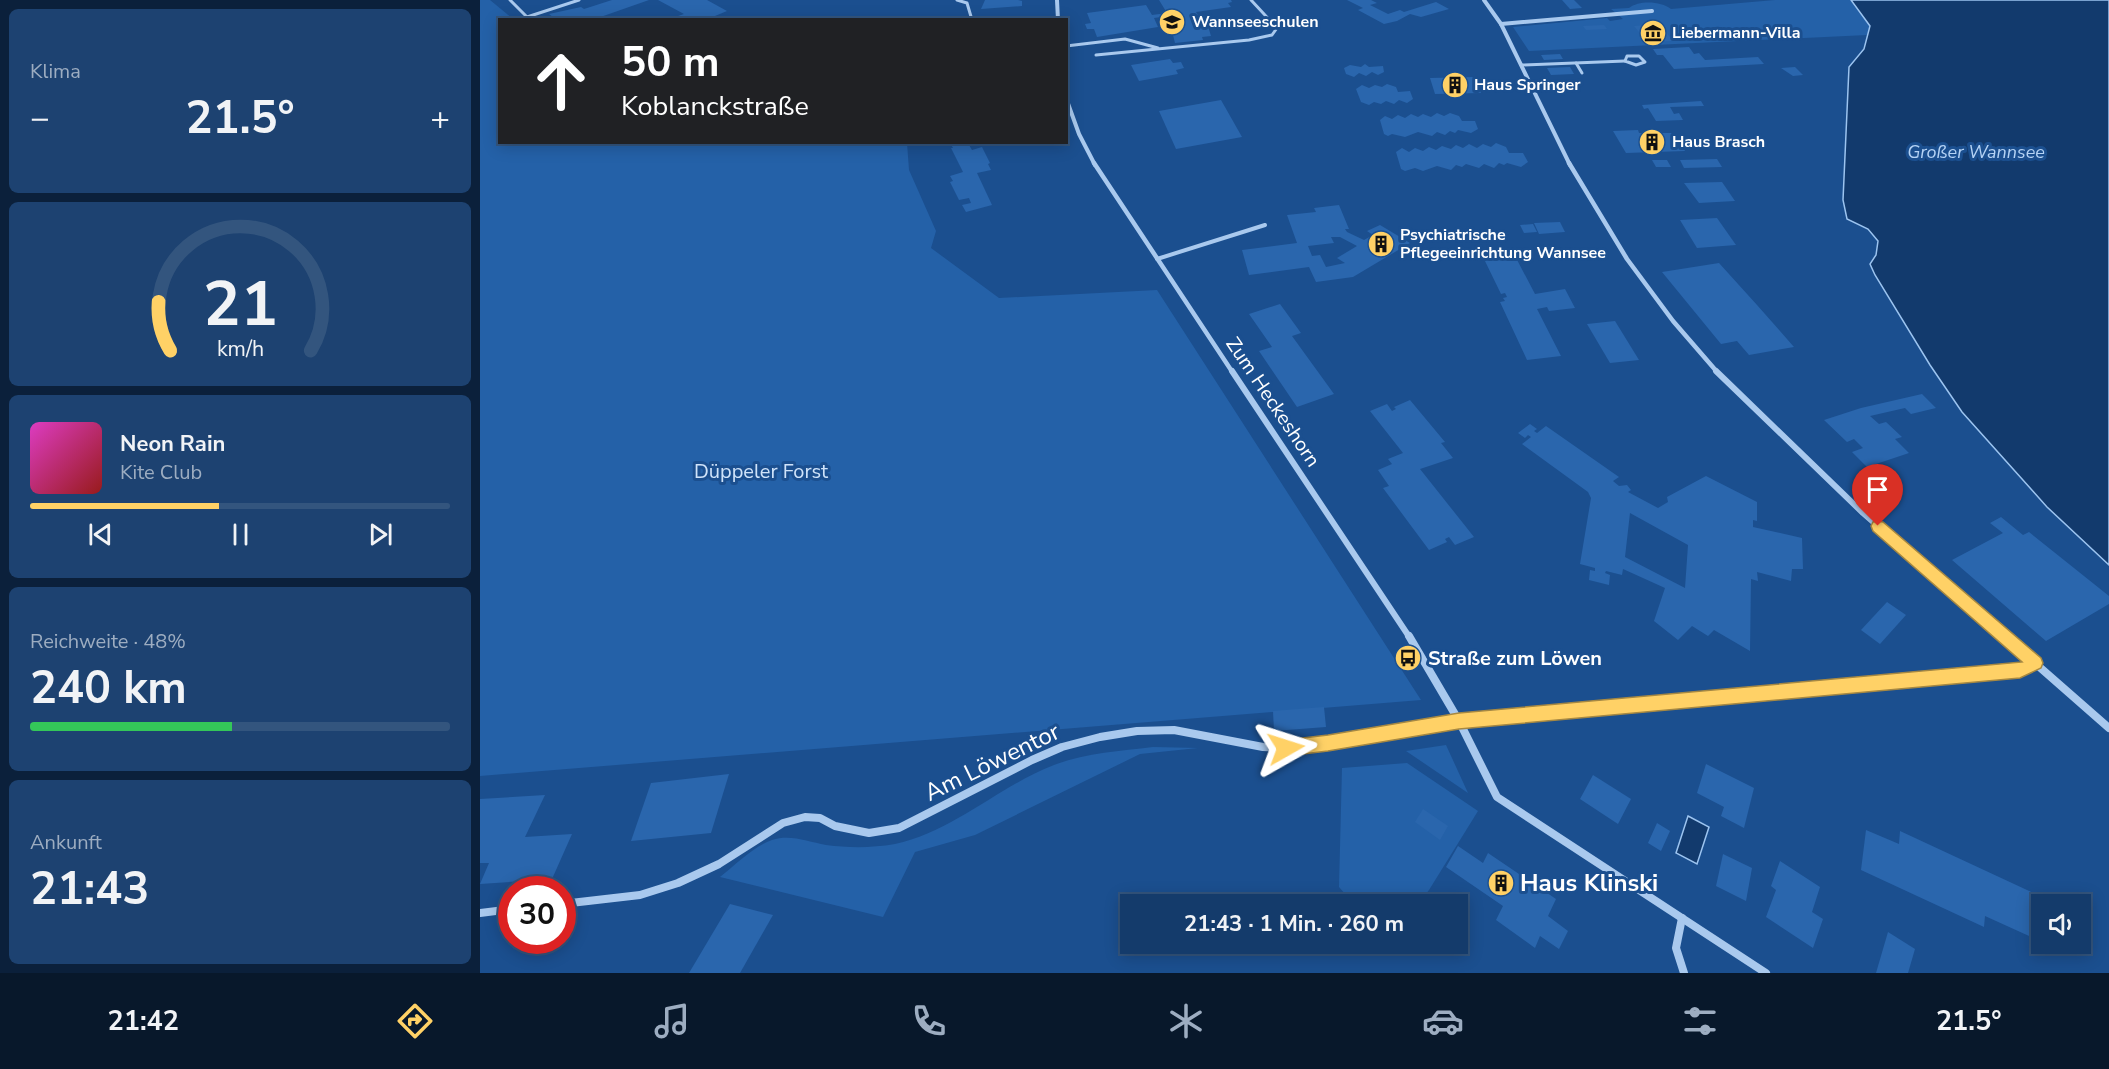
<!DOCTYPE html>
<html lang="de">
<meta charset="utf-8">
<style>
body{margin:0;font-family:"Nunito Sans",sans-serif;background:#1d4271;color:#f1f3f6;height:100vh;display:flex;flex-direction:column;font-size:22px;white-space:nowrap}
*{box-sizing:border-box;margin:0}
p{font-size:20px;color:#9dadc1}
.icon{flex:none;width:33px;height:33px;fill:none;stroke:currentColor;stroke-width:2;stroke-linecap:round;stroke-linejoin:round}
.map{position:relative;flex:1;overflow:hidden}
.sheet{display:flex;flex-direction:column;gap:9px;padding:9px;background:#0b203b;width:480px}
.sheet>*{flex:none}
.banner{position:absolute;left:18px;top:18px;width:570px;height:126px;border-radius:0px;box-shadow:0 3px 15px #0003,0 0 0 2px #33557e;background:#202124;color:#fff;overflow:hidden}
.controls{position:absolute;left:1551px;top:894px;display:grid;gap:12px}
.controls a{display:grid;place-items:center;width:60px;height:60px;border-radius:0px;background:#143b6b;box-shadow:0 3px 15px #0003,0 0 0 2px #33557e;font-size:30px}
.speed{position:absolute;left:18px;top:876px;display:flex;gap:12px;font-size:30px;font-weight:700;text-align:center}
.speed>*{display:grid;place-content:center;width:78px;height:78px;border-radius:50%;background:#143b6b;box-shadow:0 3px 15px #0003,0 0 0 2px #33557e;line-height:1}
.speed .limit{border:9px solid #d22;background:#fff;color:#111}
.pin{position:absolute;display:grid;place-items:center;width:51px;height:51px;color:#fff;margin:-62px -26px;border-radius:50% 50% 50% 0;rotate:-45deg;box-shadow:0 0 6px #0007}
.pin .icon{rotate:45deg}
.me{position:absolute;width:66px;margin:-33px;rotate:84deg;stroke-linejoin:round;filter:drop-shadow(0 0 4px #0008)}
.turn{display:flex;align-items:center;gap:21px;height:126px;padding:0 24px;font-size:27px}
.turn .icon{width:78px;height:78px;stroke-width:2.5}
.turn b{display:block;font-size:42px;line-height:51px}
.big{font-size:45px;font-weight:700;line-height:1.1}
.sheet .widget{flex:1;display:flex;flex-direction:column;justify-content:center;gap:9px;min-width:0;padding:0 21px;border-radius:9px;background:#1d4271}
.sheet .dial{align-items:center;gap:0}
.dial svg{height:156px;overflow:visible;fill:none;stroke:#33557e;stroke-width:7;stroke-linecap:round;text-anchor:middle}
.dial text{fill:#f1f3f6;stroke:none}
.song{display:flex;align-items:center;gap:18px}
.cover{width:72px;height:72px;border-radius:9px;background:linear-gradient(135deg,hsl(310 70% 55%),hsl(0 70% 35%))}
.played{height:6px;border-radius:3px;background:linear-gradient(90deg,#ffd166 45%,#33557e 45%)}
.keys{display:flex;justify-content:space-around;direction:ltr}
.heat{display:flex;justify-content:space-between;align-items:center;font-size:33px;direction:ltr}
.charge{height:9px;border-radius:4px;background:linear-gradient(90deg,#34c759 48%,#33557e 0)}
.trip{position:absolute;left:640px;top:894px;width:348px;height:60px;border-radius:0px;background:#143b6b;box-shadow:0 3px 15px #0003,0 0 0 2px #33557e;font-weight:700;line-height:60px;text-align:center}
.dock{display:flex;height:96px;justify-content:space-around;align-items:center;background:#08182b;color:#9dadc1}
.dock .icon{width:42px;height:42px}
.dock .active{color:#ffd166}
.dock b{font-size:27px;color:#f1f3f6}
main{display:flex;flex:1;min-height:0}
.map>svg:first-child{display:block}
</style>
<main>
<section class="sheet">
<div class="widget"><p>Klima</p>
<div class="heat"><a>−</a><b class="big">21.5°</b><a>+</a></div>
</div>
<div class="widget dial"><svg viewBox="0 0 100 80">
<path d="M14 69A42 42 0 1 1 86 69"/>
<path d="M14 69A42 42 0 0 1 8 44" stroke="#ffd166"/>
<text x="50" y="56" font-size="32" font-weight="700">21</text>
<text x="50" y="72" font-size="11">km/h</text>
</svg></div>
<div class="widget">
<div class="song"><i class="cover"></i><div><b>Neon Rain</b><p>Kite Club</p></div></div>
<div class="played"></div>
<div class="keys"><svg class="icon" aria-label="previous" viewBox="0 0 24 24"><path d="M18 5L8 12l10 7zM5 5v14"/></svg><svg class="icon" aria-label="pause" viewBox="0 0 24 24"><path d="M8 5v14M16 5v14"/></svg><svg class="icon" aria-label="next" viewBox="0 0 24 24"><path d="M6 5l10 7-10 7zM19 5v14"/></svg></div>
</div>
<div class="widget"><p>Reichweite · 48%</p><b class="big">240 km</b><div class="charge"></div></div>
<div class="widget"><p>Ankunft</p><b class="big">21:43</b></div>
</section>
<div class="map">
<svg width="1629" height="973" viewBox="0 0 1629 973">
<rect width="100%" height="100%" fill="#1b4f8f"/>
<g fill="#2461a8">
<path d="M 0,0 L 10,0 L 33,19 L 20,20 L 20,142 L 427,143 L 429,170 L 456,231 L 451,248 L 519,298 L 677,290 L 941,700 L 0,776 Z"/>
<path d="M 1295,0 L 1371,0 L 1390,26 L 1387,35 L 1049,51 L 1033,27 L 1127,18 L 1130,21 L 1143,19 L 1131,9 L 1149,8 C 1159,0 1181,1 1191,9 Z"/>
<path d="M 966,745 L 988,793 L 926,751 Z"/>
<path d="M 673,747 L 718,748 L 660,754 L 495,835 L 435,852 L 403,917 L 240,877 C 255,865 274,846 292,840 C 311,834 328,842 346,845 C 369,848 392,848 415,844 C 473,832 519,786 574,765 C 605,753 640,751 673,747 Z"/>
<path d="M 927,763 L 998,811 L 949,890 L 938,904 L 874,904 L 859,887 L 862,768 Z"/>
</g>
<g fill="#123a6d" stroke="#9cc4f0" stroke-width="1.5">
<path d="M 1371,0 L 1629,0 L 1629,565 L 1567,507 L 1482,412 L 1450,365 L 1395,275 L 1390,264 L 1396,255 L 1398,241 L 1388,229 L 1367,219 L 1363,200 L 1369,67 L 1384,49 L 1390,26 Z"/>
<path d="M 1208,816 L 1229,827 L 1217,864 L 1196,853 Z"/>
</g>
<g fill="#2a66ad" fill-rule="evenodd">
<path d="M 132,0 L 169,0 L 112,20 L 77,20 L 69,14 L 101,7 L 104,9 Z"/>
<path d="M 178,0 L 227,0 L 247,11 L 235,16 L 242,20 L 230,18 L 198,20 L 201,18 L 198,16 L 204,14 Z"/>
<path d="M 505,0 L 538,0 L 542,1 L 542,6 L 501,9 Z"/>
<path d="M 679,0 L 751,0 L 752,2 L 748,3 L 751,7 L 716,12 L 725,26 L 728,26 L 731,36 L 722,37 L 723,40 L 695,43 L 692,31 L 696,30 L 688,16 L 674,18 L 678,27 L 617,37 L 614,29 L 607,29 L 605,24 L 611,23 L 607,13 L 666,5 L 672,15 L 687,13 Z"/>
<path d="M 867,0 L 891,0 L 897,3 L 890,5 L 908,14 L 920,10 L 924,12 L 956,2 L 969,9 L 941,17 L 930,14 L 917,21 L 904,24 L 878,10 L 883,8 Z"/>
<path d="M 1082,0 L 1094,0 L 1102,8 L 1090,9 Z"/>
<path d="M 1180,24 L 1193,41 L 1167,42 L 1154,26 Z"/>
<path d="M 1124,25 L 1127,29 L 1106,30 L 1103,26 Z"/>
<path d="M 1209,47 L 1214,54 L 1219,53 L 1225,60 L 1278,57 L 1284,64 L 1194,69 L 1183,55 L 1177,55 L 1173,49 Z"/>
<path d="M 1080,54 L 1083,59 L 1064,60 L 1061,55 Z"/>
<path d="M 690,59 L 693,63 L 701,62 L 704,68 L 696,70 L 698,74 L 659,81 L 651,65 Z"/>
<path d="M 885,64 L 889,67 L 903,66 L 904,72 L 898,75 L 892,72 L 886,76 L 879,73 L 874,77 L 866,74 L 864,68 L 870,65 L 881,67 Z"/>
<path d="M 1090,67 L 1094,74 L 1071,75 L 1067,68 Z"/>
<path d="M 1315,67 L 1323,75 L 1313,76 L 1301,68 Z"/>
<path d="M 995,77 L 1001,93 L 955,94 L 950,78 Z"/>
<path d="M 907,84 L 916,87 L 918,92 L 930,91 L 933,99 L 927,103 L 919,100 L 914,104 L 906,101 L 901,104 L 894,102 L 889,105 L 881,102 L 876,89 L 882,85 L 889,88 L 895,85 L 902,87 Z"/>
<path d="M 741,100 L 762,137 L 696,149 L 679,111 Z"/>
<path d="M 1221,101 L 1224,106 L 1190,107 L 1194,114 L 1199,113 L 1203,120 L 1176,121 L 1168,108 L 1164,109 L 1162,105 Z"/>
<path d="M 957,113 L 964,116 L 970,113 L 979,116 L 982,121 L 995,121 L 998,129 L 991,133 L 978,130 L 975,133 L 970,131 L 965,135 L 957,132 L 952,136 L 938,132 L 925,137 L 912,134 L 908,136 L 904,134 L 900,120 L 905,116 L 912,119 L 918,115 L 925,118 L 931,114 L 938,117 L 943,114 L 951,117 Z"/>
<path d="M 1158,130 L 1159,133 L 1191,133 L 1205,141 L 1206,145 L 1202,145 L 1205,151 L 1146,153 L 1133,131 Z"/>
<path d="M 470,142 L 495,142 L 489,145 L 492,150 L 502,147 L 510,163 L 508,164 L 511,170 L 497,173 L 512,205 L 486,212 L 482,205 L 491,203 L 489,198 L 479,200 L 470,182 L 473,181 L 470,176 L 483,172 L 471,148 L 473,148 Z"/>
<path d="M 1016,143 L 1026,147 L 1029,153 L 1043,153 L 1048,162 L 1041,167 L 1027,163 L 1024,165 L 1019,163 L 1014,168 L 1004,164 L 999,168 L 986,164 L 982,167 L 976,165 L 971,170 L 957,166 L 943,171 L 935,168 L 925,171 L 921,169 L 916,152 L 922,148 L 929,152 L 935,148 L 943,151 L 949,147 L 956,150 L 962,146 L 971,149 L 976,145 L 983,148 L 989,144 L 997,148 L 1003,144 L 1011,147 Z"/>
<path d="M 1237,159 L 1242,167 L 1204,168 L 1200,160 Z"/>
<path d="M 1172,160 L 1187,160 L 1191,167 L 1176,167 Z"/>
<path d="M 1242,182 L 1255,201 L 1219,203 L 1204,183 Z"/>
<path d="M 859,205 L 869,229 L 865,229 L 867,232 L 884,240 L 893,235 L 887,231 L 900,225 L 930,243 L 873,277 L 836,282 L 829,267 L 769,275 L 762,250 L 817,243 L 807,215 L 836,212 L 834,208 ZM 851,237 L 860,237 L 877,246 L 857,258 L 865,263 L 846,267 L 840,255 L 832,256 L 828,246 L 854,243 Z"/>
<path d="M 1237,218 L 1256,245 L 1217,248 L 1200,220 Z"/>
<path d="M 1080,222 L 1085,232 L 1059,234 L 1054,223 Z"/>
<path d="M 1053,224 L 1057,232 L 1044,233 L 1040,225 Z"/>
<path d="M 1035,256 L 1055,294 L 1085,289 L 1095,308 L 1069,311 L 1067,307 L 1057,309 L 1081,356 L 1047,360 L 1020,302 L 1025,301 L 1023,298 L 1027,297 L 1025,293 L 1021,294 L 1004,259 Z"/>
<path d="M 1239,263 L 1277,305 L 1314,347 L 1269,355 L 1257,341 L 1241,344 L 1182,272 Z"/>
<path d="M 800,304 L 821,333 L 812,336 L 854,394 L 817,407 L 779,351 L 792,347 L 769,314 Z"/>
<path d="M 1135,321 L 1159,360 L 1130,363 L 1107,324 Z"/>
<path d="M 1442,394 L 1456,408 L 1431,414 L 1425,408 L 1390,416 L 1399,424 L 1406,422 L 1422,437 L 1415,439 L 1429,453 L 1387,467 L 1372,452 L 1383,448 L 1374,439 L 1367,442 L 1344,420 L 1381,408 Z"/>
<path d="M 930,400 L 965,442 L 961,443 L 973,458 L 940,469 L 994,537 L 975,545 L 969,537 L 965,539 L 967,542 L 949,550 L 903,488 L 909,486 L 898,470 L 912,464 L 908,459 L 923,453 L 890,411 L 907,404 L 912,411 L 916,409 L 914,407 Z"/>
<path d="M 1050,424 L 1057,429 L 1054,431 L 1057,433 L 1066,426 L 1139,477 L 1133,481 L 1139,486 L 1147,485 L 1151,490 L 1148,492 L 1178,508 L 1188,502 L 1187,497 L 1226,476 L 1277,502 L 1277,521 L 1273,520 L 1273,527 L 1322,538 L 1323,569 L 1312,569 L 1311,581 L 1277,572 L 1278,581 L 1271,579 L 1270,651 L 1234,630 L 1228,636 L 1212,626 L 1198,640 L 1174,621 L 1185,588 L 1143,569 L 1142,575 L 1126,571 L 1125,573 L 1130,575 L 1129,585 L 1109,580 L 1110,570 L 1115,571 L 1115,568 L 1100,564 L 1111,498 L 1108,492 L 1042,444 L 1051,437 L 1048,435 L 1045,438 L 1038,433 ZM 1150,513 L 1208,545 L 1205,588 L 1145,557 Z"/>
<path d="M 1521,517 L 1543,535 L 1549,532 L 1629,596 L 1629,604 L 1566,641 L 1472,560 L 1523,533 L 1510,523 Z"/>
<path d="M 1407,602 L 1426,615 L 1400,644 L 1381,630 Z"/>
<path d="M 844,707 L 846,727 L 794,731 L 793,711 Z"/>
<path d="M 1226,764 L 1274,788 L 1264,828 L 1241,816 L 1244,807 L 1217,793 Z"/>
<path d="M 249,774 L 231,833 L 151,841 L 171,783 Z"/>
<path d="M 1113,775 L 1151,799 L 1138,824 L 1100,799 Z"/>
<path d="M 65,795 L 45,837 L 92,834 L 72,879 L 0,884 L 9,863 L 0,863 L 0,799 Z"/>
<path d="M 943,809 L 968,826 L 960,840 L 935,822 Z"/>
<path d="M 1177,823 L 1190,831 L 1181,851 L 1168,843 Z"/>
<path d="M 1386,830 L 1419,844 L 1420,831 L 1577,904 L 1562,904 L 1562,942 L 1505,916 L 1504,927 L 1381,870 Z"/>
<path d="M 978,846 L 1003,863 L 1008,853 L 1076,899 L 1068,916 L 1088,931 L 1079,949 L 1060,936 L 1055,948 L 1016,920 L 1023,906 L 966,867 Z"/>
<path d="M 1243,854 L 1272,868 L 1266,901 L 1236,886 Z"/>
<path d="M 1300,861 L 1340,887 L 1332,912 L 1343,919 L 1333,948 L 1286,917 L 1296,890 L 1291,886 Z"/>
<path d="M 250,904 L 293,915 L 260,973 L 209,973 Z"/>
<path d="M 1408,932 L 1435,949 L 1428,973 L 1396,973 Z"/>
</g>
<g fill="none" stroke-linecap="round" stroke-linejoin="round">
<g stroke="#a9c9ee" stroke-width="3">
<path d="M 30,0 L 47,17"/>
<path d="M 477,0 L 487,3 L 492,20"/>
<path d="M 51,20 L 47,17 L 99,0"/>
<path d="M 586,46 L 645,39 L 678,48"/>
<path d="M 616,55 L 769,40 L 792,35 L 797,28 L 771,0"/>
<path d="M 1147,56 L 1159,56 L 1165,62 L 1156,65 L 1145,61 Z"/>
<path d="M 1096,63 L 1102,73"/>
<path d="M 1041,65 L 1145,61"/>
</g>
<path stroke="#a9c9ee" stroke-width="4" d="M 677,259 L 785,225"/>
<g stroke="#a9c9ee" stroke-width="4">
<path d="M 577,0 L 578,20"/>
<path d="M 1004,0 L 1021,24 L 1090,165"/>
<path d="M 1021,24 L 1172,11"/>
<path d="M 586,98 L 599,134 L 615,165"/>
</g>
<g stroke="#a9c9ee" stroke-width="4.5">
<path d="M 614,163 L 753,373"/>
<path d="M 1089,163 L 1147,259 L 1193,321 L 1238,373"/>
</g>
<g stroke="#a9c9ee" stroke-width="6">
<path d="M 752,371 L 930,638"/>
<path d="M 1236,371 L 1383,513 L 1526,638"/>
</g>
<g stroke="#a9c9ee" stroke-width="8">
<path d="M 929,636 L 979,721 L 1017,797 L 1286,973"/>
<path d="M 1524,636 L 1629,728"/>
<path d="M 82,904 L 160,895 L 198,883 L 239,864 L 303,823 L 325,817 L 340,818 L 355,826 L 389,833 L 419,828 L 552,760 L 582,747 L 620,737 L 657,731 L 694,730 L 783,747 L 806,748 L 979,721 L 1540,671 L 1555,663"/>
<path d="M 0,913 L 32,909"/>
<path d="M 1202,918 L 1196,948 L 1204,973"/>
</g>
</g>
<path fill="#ffd166" stroke="#a68842" stroke-width="1.5" d="M 1398,521 L 1403,522 L 1561,658 L 1563,663 L 1561,668 L 1540,678 L 979,729 L 848,751 L 806,756 L 800,754 L 797,748 L 800,742 L 806,740 L 848,735 L 979,713 L 1542,662 L 1393,531 L 1391,526 L 1393,522 Z"/>
<defs>
<symbol id="university-disc" viewBox="-11 -11 22 22"><circle r="9.5" fill="#ffd166" stroke="#1b4f8f"/><path d="M0-5L7-2L0 1L-7-2ZM-4 1L0 2.5L4 1V4Q0 6-4 4Z" fill="#111"/></symbol>
<symbol id="museum-disc" viewBox="-11 -11 22 22"><circle r="9.5" fill="#ffd166" stroke="#1b4f8f"/><path d="M0-6L6-3V-2H-6V-3ZM-5-1h2V3h-2ZM-1-1h2V3h-2ZM3-1h2V3H3ZM-6 4H6V6H-6Z" fill="#111"/></symbol>
<symbol id="building-disc" viewBox="-11 -11 22 22"><circle r="9.5" fill="#ffd166" stroke="#1b4f8f"/><path d="M-4-6H4V6H1V3H-1V6H-4ZM-2.5-4.3h1.7v1.8h-1.7ZM.8-4.3h1.7v1.8H.8ZM-2.5-1h1.7V.8h-1.7ZM.8-1h1.7V.8H.8Z" fill="#111"/></symbol>
<symbol id="bus-disc" viewBox="-11 -11 22 22"><circle r="9.5" fill="#ffd166" stroke="#1b4f8f"/><path d="M-5-6H5V4H4V6H2V4H-2V6H-4V4H-5ZM-3.5-4V0h7V-4ZM-3.5 1.2v1.5H-2V1.2ZM2 1.2v1.5H3.5V1.2Z" fill="#111"/></symbol>
</defs>
<g fill-rule="evenodd">
<use href="#university-disc" x="677" y="7" width="30" height="30"/>
<use href="#museum-disc" x="1158" y="18" width="30" height="30"/>
<use href="#building-disc" x="960" y="70" width="30" height="30"/>
<use href="#building-disc" x="1157" y="127" width="30" height="30"/>
<use href="#building-disc" x="886" y="229" width="30" height="30"/>
<use href="#bus-disc" x="913" y="643" width="30" height="30"/>
<use href="#building-disc" x="1006" y="868" width="30" height="30"/>
</g>
<g text-anchor="middle" dominant-baseline="central" stroke-width="6" stroke-linejoin="round" paint-order="stroke">
<g font-size="16" font-weight="bold" fill="#fff" stroke="#1b4f8f" text-anchor="start">
<text x="712" y="22">Wannseeschulen</text>
<text x="1192" y="33">Liebermann-Villa</text>
<text x="994" y="85">Haus Springer</text>
<text x="1192" y="142">Haus Brasch</text>
<text x="920" y="235">Psychiatrische<tspan x="920" dy="18">Pflegeeinrichtung Wannsee</tspan></text>
</g>
<g font-size="18" font-style="italic" fill="#b5d3f5" stroke="#1b4f8f">
<text x="1496" y="152">Großer Wannsee</text>
</g>
<g font-size="20" fill="#fff" stroke="#1b4f8f">
<text transform="translate(793 402) rotate(56)">Zum Heckeshorn</text>
</g>
<g font-size="20" fill="#cfe3fa" stroke="#1b4f8f">
<text x="281" y="471">Düppeler Forst</text>
</g>
<g font-size="20" font-weight="bold" fill="#fff" stroke="#1b4f8f" text-anchor="start">
<text x="948" y="658">Straße zum Löwen</text>
</g>
<g font-size="24" fill="#fff" stroke="#1b4f8f">
<text transform="translate(512 762) rotate(-26)">Am Löwentor</text>
</g>
<g font-size="24" font-weight="bold" fill="#fff" stroke="#1b4f8f" text-anchor="start">
<text x="1040" y="883">Haus Klinski</text>
</g>
</g>
</svg>
<div class="controls">
<a><svg class="icon" aria-label="sound" viewBox="0 0 24 24"><path d="M4 9h4l5-4v14l-5-4H4zM17 9q2 3 0 6"/></svg></a>
</div>
<div class="speed"><div class="limit">30</div></div>
<div class="pin" style="left:1398px;top:526px;background:#d93025"><svg class="icon" aria-label="arrive" viewBox="0 0 24 24"><path d="M6 21V4h12l-3 4 3 4H6"/></svg></div>
<svg class="me" style="left:806px;top:748px" viewBox="-20 -20 40 40"><path d="M0-17L14 15 0 8-14 15z" fill="#ffd166" stroke="#fff" stroke-width="4"/></svg>
<div class="trip">21:43 · 1 Min. · 260 m</div>
<div class="banner">
<div class="turn"><svg class="icon" aria-label="ahead" viewBox="0 0 24 24"><path d="M12 20V5M6 11l6-6 6 6"/></svg><div><b>50 m</b>Koblanckstraße</div></div>
</div>
</div>
</main>
<nav class="dock">
<b>21:42</b>
<svg class="icon active" aria-label="directions" viewBox="0 0 24 24"><path d="M12 3l9 9-9 9-9-9zM9 14v-3h6M13 9l2 2-2 2"/></svg>
<svg class="icon" aria-label="music" viewBox="0 0 24 24"><path d="M9 18V5l10-2v13"/><circle cx="6" cy="18" r="3"/><circle cx="16" cy="16" r="3"/></svg>
<svg class="icon" aria-label="phone" viewBox="0 0 24 24"><path d="M5 4h4l2 5-3 2q2 4 5 5l2-3 5 2v4C11 20 4 13 5 4z"/></svg>
<svg class="icon" aria-label="climate" viewBox="0 0 24 24"><path d="M12 3v18M4 7l16 10M4 17L20 7"/></svg>
<svg class="icon" aria-label="car" viewBox="0 0 24 24"><path d="M5 17H2v-5l4-1 3-4h7l3 4 3 1v5h-3M9 17h6M6 11h13"/><circle cx="7" cy="17" r="2"/><circle cx="17" cy="17" r="2"/></svg>
<svg class="icon" aria-label="filters" viewBox="0 0 24 24"><path d="M4 7h16M4 17h16"/><circle cx="9" cy="7" r="2"/><circle cx="15" cy="17" r="2"/></svg>
<b>21.5°</b>
</nav>
